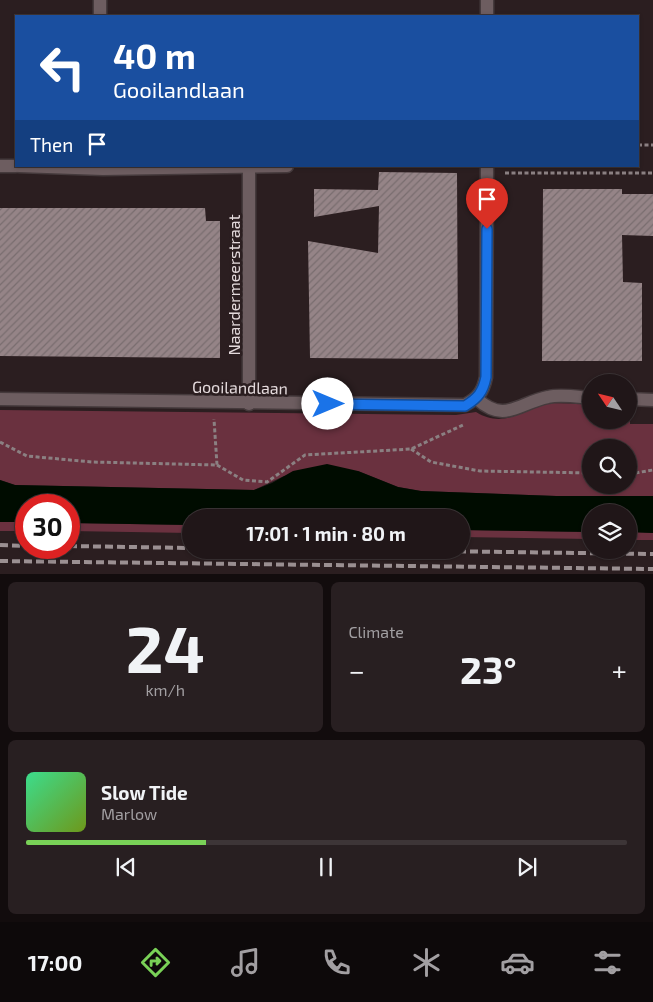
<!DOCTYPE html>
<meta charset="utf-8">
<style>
body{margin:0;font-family:"Exo 2",sans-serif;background:#281f21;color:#f1f3f6;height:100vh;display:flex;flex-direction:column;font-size:19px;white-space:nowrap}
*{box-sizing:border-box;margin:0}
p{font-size:16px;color:#a29fa2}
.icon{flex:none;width:28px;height:28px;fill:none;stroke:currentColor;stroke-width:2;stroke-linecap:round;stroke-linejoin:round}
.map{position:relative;height:574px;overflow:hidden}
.sheet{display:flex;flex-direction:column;gap:8px;padding:8px;background:#120c0d;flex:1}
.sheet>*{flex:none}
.hud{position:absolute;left:15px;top:15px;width:624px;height:152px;border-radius:0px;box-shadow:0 1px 4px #0004,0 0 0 1px #3d3537;background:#1a4fa0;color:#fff;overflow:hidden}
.needle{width:32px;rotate:305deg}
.tools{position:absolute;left:582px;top:374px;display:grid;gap:10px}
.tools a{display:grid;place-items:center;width:55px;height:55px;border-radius:50%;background:#201618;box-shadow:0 1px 4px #0004,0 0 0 1px #3d3537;font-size:25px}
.speed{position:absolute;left:15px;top:494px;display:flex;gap:10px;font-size:25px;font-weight:700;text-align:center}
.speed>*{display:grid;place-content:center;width:65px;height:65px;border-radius:50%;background:#201618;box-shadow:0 1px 4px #0004,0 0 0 1px #3d3537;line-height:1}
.speed .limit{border:8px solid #d22;background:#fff;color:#111}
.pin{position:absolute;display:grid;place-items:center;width:42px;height:42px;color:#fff;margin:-51px -21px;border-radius:50% 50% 50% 0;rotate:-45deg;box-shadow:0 0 5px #0007}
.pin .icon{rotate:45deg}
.me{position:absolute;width:55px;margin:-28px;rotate:90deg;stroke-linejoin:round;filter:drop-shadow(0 0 4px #0008)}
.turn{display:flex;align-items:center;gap:18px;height:105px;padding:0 15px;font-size:22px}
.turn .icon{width:65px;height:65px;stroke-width:2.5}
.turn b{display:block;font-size:35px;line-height:42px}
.then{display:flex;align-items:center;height:48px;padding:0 15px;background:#0003;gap:10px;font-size:19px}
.big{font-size:38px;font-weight:700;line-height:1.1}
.sheet .card{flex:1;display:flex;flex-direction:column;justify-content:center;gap:8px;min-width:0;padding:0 18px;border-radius:8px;background:#281f21}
.sheet .dial{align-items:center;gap:0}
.dial b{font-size:65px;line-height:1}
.song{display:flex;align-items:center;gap:15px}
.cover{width:60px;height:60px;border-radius:8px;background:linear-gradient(135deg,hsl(150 70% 55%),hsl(80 70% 35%))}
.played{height:5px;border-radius:2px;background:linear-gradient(90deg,#79d157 30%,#3d3537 30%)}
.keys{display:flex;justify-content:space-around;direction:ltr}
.heat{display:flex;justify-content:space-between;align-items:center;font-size:28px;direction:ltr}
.sheet .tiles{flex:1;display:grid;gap:8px;grid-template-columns:1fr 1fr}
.card:last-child{grid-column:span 2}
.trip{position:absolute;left:182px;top:509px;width:288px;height:50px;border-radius:25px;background:#201618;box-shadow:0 1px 4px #0004,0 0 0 1px #3d3537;font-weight:700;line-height:50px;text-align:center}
.tabs{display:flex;height:80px;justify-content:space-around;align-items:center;background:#0d090a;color:#a29fa2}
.tabs .icon{width:35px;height:35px}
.tabs .selected{color:#79d157}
.tabs b{font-size:22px;color:#f1f3f6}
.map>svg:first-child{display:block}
</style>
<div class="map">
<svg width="653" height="575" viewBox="0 0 653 575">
<defs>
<pattern id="building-hatch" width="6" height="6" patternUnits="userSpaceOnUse" patternTransform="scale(1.25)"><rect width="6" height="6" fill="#958487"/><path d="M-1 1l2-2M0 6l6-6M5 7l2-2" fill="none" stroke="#796d6f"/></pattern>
</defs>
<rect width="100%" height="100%" fill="#2b1e20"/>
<g fill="#6a313f" fill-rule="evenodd">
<path d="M 550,403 L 591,404 L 591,420 L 629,420 L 630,404 L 630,424 L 653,424 L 653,496 L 556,496 L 421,491 L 398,487 L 358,471 L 284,476 L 254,490 L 15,485 L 0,480 L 0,410 L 456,415 L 476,412 C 503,429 523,410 550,403 ZM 591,448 L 629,448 L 629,485 L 591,485 Z"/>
<rect x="0" y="522" width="26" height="9"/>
<path d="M 69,523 L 191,525 L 191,533 L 69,531 Z"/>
<path d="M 461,530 L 591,532 L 591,539 L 461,537 Z"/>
<path d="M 629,532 L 653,533 L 653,540 L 629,540 Z"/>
</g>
<path fill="#000c00" d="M 327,464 L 358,471 L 398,487 L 421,491 L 556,496 L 653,496 L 653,533 L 629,532 L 629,512 L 591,512 L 591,532 L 461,530 L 461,518 L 191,518 L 191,525 L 69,523 L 69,505 L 26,505 L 26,522 L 0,522 L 0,480 L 15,485 L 254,490 L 272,483 L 293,471 Z"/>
<g fill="url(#building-hatch)">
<path d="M 379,172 L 457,173 L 458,359 L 310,358 L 308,241 L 378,253 L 379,206 L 314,217 L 314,189 L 378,190 Z"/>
<path d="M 543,189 L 622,189 L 622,194 L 653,194 L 653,236 L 622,235 L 623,282 L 642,283 L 642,361 L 542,361 Z"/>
<path d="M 0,208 L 205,208 L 206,221 L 220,221 L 220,358 L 0,356 Z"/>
</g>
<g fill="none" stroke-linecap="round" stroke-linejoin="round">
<defs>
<g id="minor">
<path d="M 100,0 L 100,16"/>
<path d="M 487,16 L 487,0"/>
<path d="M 0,166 L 16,166"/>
<path d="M 19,166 L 103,169 L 287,166"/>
<path d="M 249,167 L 249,404"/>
<path d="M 0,399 L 465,405 C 478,398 483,392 486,377 L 487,166"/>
<path d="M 477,399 C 505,424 518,403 548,397 C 561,394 578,397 591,398"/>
<path d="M 629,399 L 653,400"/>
</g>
</defs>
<use href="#minor" stroke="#453a3c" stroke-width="15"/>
<g stroke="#8b8082" stroke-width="3" stroke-dasharray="4 2.5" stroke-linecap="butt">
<path d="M 638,145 L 653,145"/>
<path d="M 505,173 L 653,173"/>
<path d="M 0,442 L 27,456 L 92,462 L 217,465 L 214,419"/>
<path d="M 411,449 L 431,462 L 480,471 L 591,473"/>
<path d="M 217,465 L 243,480 L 267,482 L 305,455 L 411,449 L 463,425"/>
<path d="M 629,474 L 653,470"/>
</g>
<use href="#minor" stroke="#6d5d60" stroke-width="12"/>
<g stroke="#9b9092" stroke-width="4" stroke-dasharray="8 4" stroke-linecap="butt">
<path d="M 0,545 L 26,546"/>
<path d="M 69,546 L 191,548"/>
<path d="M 362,550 L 653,554"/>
<path d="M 0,561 L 653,569"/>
</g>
</g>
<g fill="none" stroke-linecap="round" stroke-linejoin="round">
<defs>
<path id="route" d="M 328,404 L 465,406 C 478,398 483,392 486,377 L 487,229"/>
</defs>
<use href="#route" stroke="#114b97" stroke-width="12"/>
<use href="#route" stroke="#1a73e8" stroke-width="9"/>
</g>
<g text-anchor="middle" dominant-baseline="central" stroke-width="5" stroke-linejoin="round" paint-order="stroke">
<g font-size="16" fill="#e4dadc" stroke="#2b1e20">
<text transform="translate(233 285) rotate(-90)">Naardermeerstraat</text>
<text transform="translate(240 387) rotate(1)">Gooilandlaan</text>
</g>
</g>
</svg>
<div class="tools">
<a><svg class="needle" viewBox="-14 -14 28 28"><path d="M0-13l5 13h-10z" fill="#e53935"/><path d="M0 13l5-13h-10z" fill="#a29fa2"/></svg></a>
<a><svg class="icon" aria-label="search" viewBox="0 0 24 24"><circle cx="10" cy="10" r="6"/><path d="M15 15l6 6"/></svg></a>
<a><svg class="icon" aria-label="layers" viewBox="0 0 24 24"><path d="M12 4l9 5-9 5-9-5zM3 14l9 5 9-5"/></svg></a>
</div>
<div class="speed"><div class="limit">30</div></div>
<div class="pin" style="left:487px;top:229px;background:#d93025"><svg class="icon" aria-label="arrive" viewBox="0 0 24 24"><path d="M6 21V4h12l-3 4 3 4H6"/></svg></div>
<svg class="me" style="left:328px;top:404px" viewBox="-20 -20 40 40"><circle r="19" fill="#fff"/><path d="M0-13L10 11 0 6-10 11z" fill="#1a73e8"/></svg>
<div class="trip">17:01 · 1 min · 80 m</div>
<div class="hud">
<div class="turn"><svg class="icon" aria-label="left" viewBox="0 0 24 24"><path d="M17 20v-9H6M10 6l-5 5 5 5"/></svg><div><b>40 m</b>Gooilandlaan</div></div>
<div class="then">Then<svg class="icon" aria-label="arrive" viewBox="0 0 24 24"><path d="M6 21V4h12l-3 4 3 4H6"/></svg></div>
</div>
</div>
<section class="sheet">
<div class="tiles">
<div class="card dial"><b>24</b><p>km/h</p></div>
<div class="card"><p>Climate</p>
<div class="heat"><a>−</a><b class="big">23°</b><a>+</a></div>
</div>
<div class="card">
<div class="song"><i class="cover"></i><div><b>Slow Tide</b><p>Marlow</p></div></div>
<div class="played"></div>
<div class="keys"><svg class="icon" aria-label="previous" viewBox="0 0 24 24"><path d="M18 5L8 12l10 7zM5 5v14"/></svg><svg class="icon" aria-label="pause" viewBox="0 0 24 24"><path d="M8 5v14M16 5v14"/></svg><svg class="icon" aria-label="next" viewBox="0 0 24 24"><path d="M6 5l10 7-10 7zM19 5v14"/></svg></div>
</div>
</div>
</section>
<nav class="tabs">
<b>17:00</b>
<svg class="icon selected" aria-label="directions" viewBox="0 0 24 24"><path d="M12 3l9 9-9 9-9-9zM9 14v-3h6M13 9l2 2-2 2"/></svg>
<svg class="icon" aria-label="music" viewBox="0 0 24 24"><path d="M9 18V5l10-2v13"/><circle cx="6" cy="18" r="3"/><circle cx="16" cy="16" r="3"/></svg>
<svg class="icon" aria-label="phone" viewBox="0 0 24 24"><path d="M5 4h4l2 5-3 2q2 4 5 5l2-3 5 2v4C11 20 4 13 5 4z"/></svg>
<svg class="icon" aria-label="climate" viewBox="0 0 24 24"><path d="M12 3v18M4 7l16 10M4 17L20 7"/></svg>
<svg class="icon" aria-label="car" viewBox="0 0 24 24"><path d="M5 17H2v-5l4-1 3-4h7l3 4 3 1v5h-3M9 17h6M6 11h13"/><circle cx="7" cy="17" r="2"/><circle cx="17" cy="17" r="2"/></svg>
<svg class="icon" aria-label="filters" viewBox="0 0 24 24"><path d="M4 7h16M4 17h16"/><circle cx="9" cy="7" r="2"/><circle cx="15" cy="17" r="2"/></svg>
</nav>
